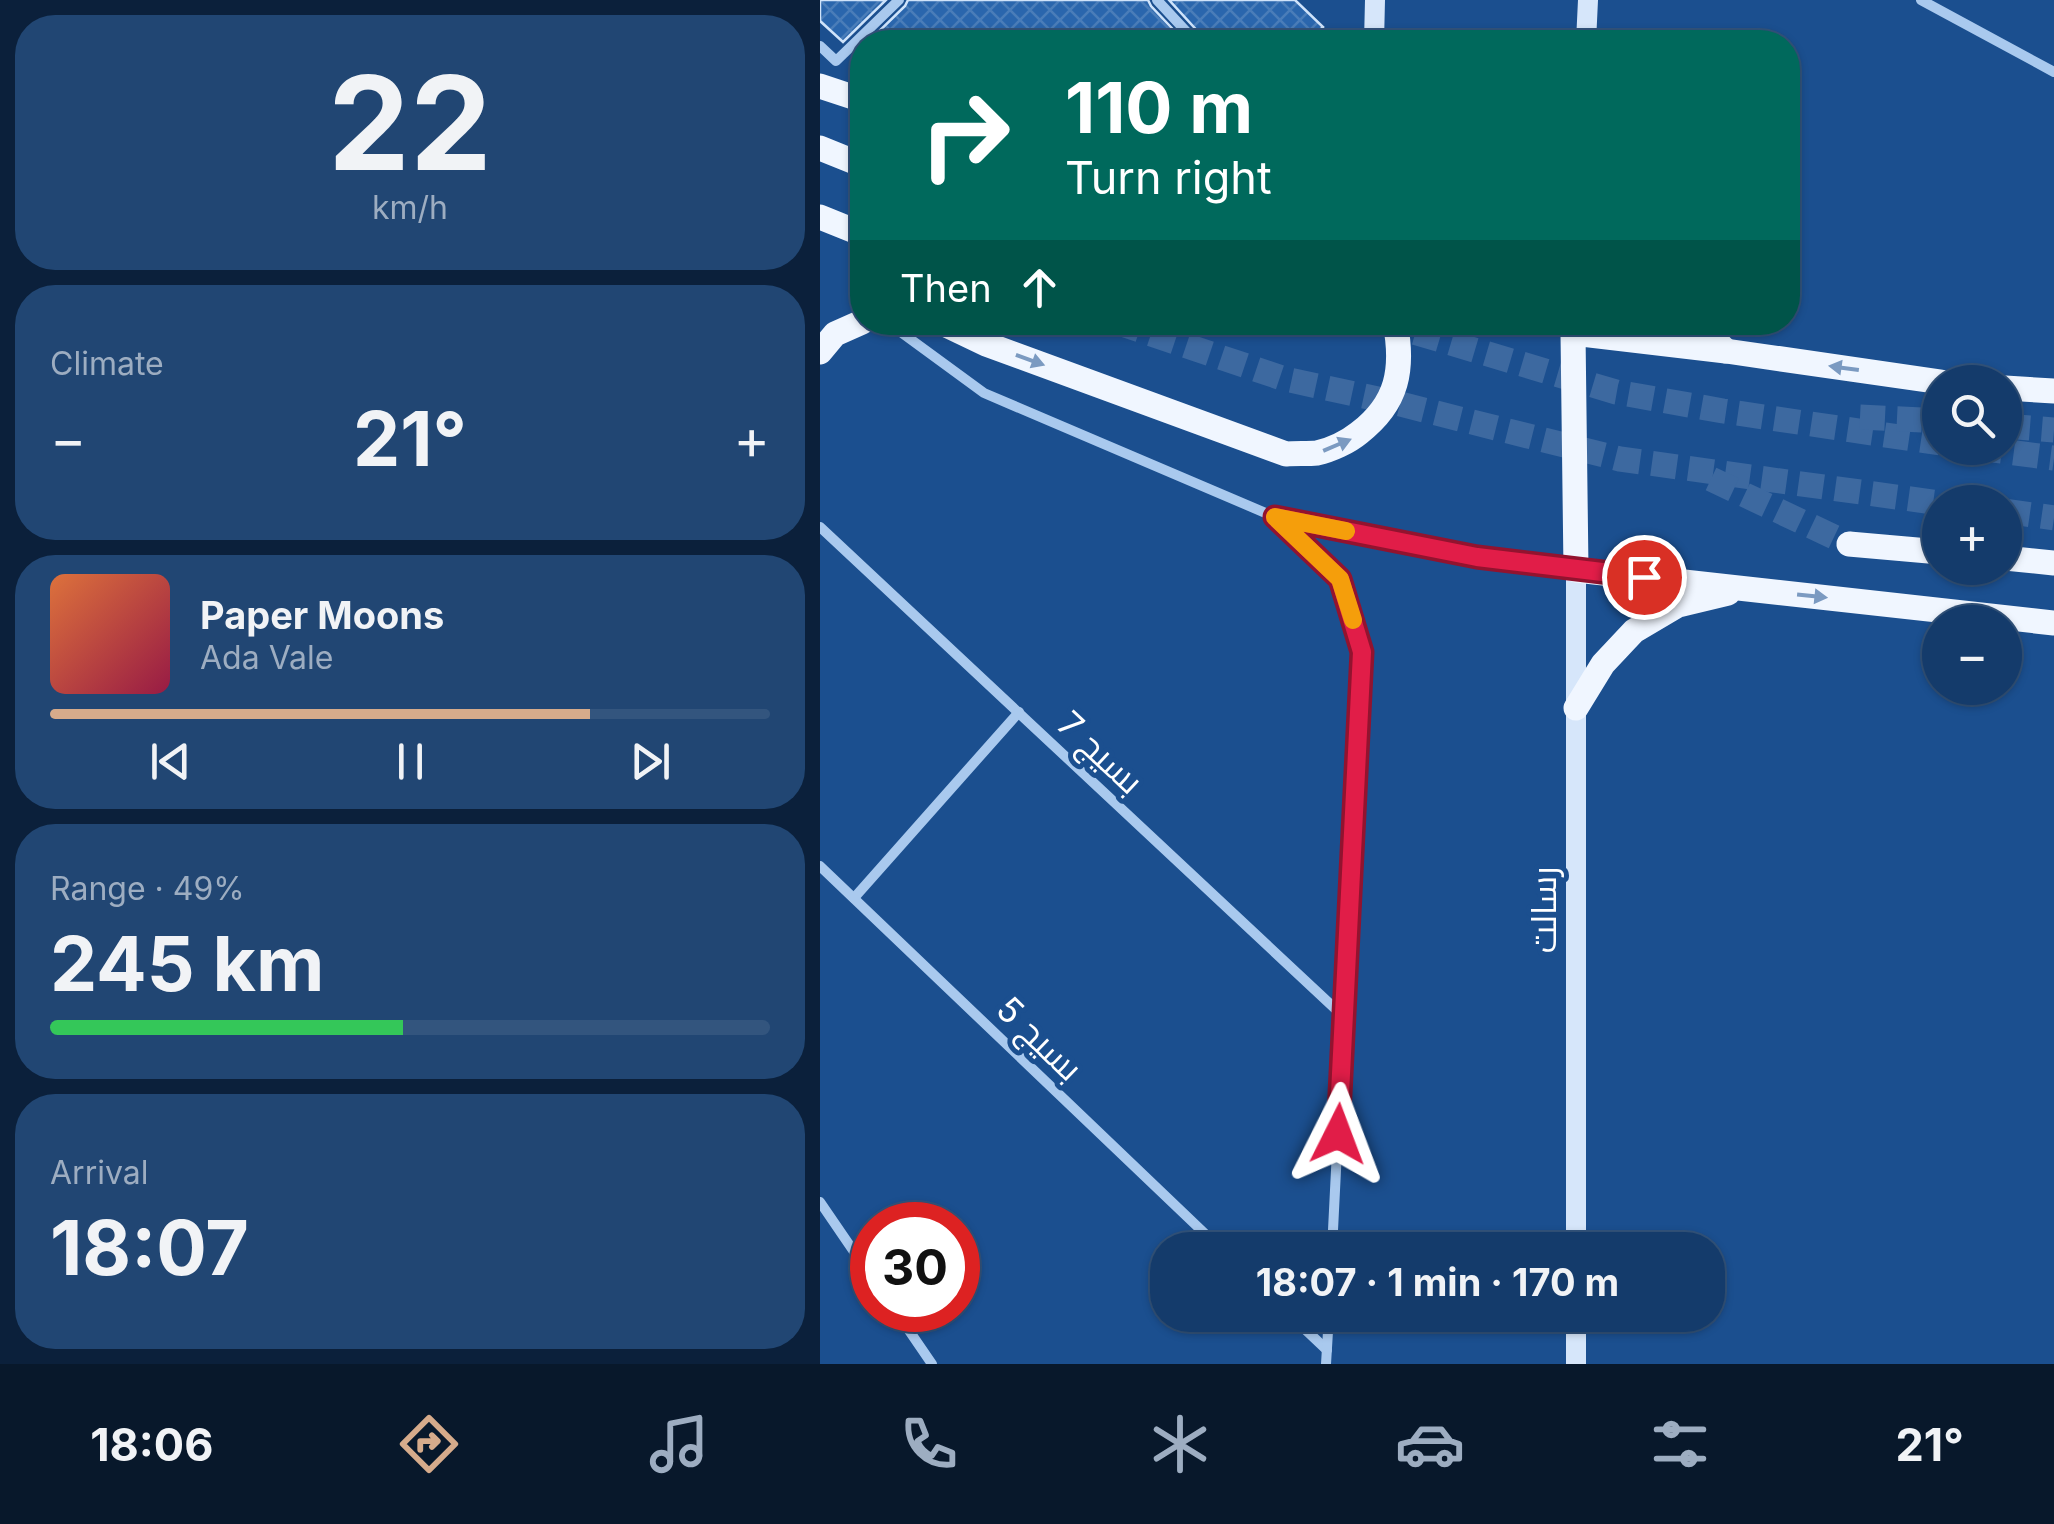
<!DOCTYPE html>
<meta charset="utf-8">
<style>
body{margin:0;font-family:Inter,Cairo,sans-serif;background:#214673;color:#f1f3f6;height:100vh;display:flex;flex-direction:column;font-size:38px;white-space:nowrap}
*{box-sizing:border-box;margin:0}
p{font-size:32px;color:#9dadc1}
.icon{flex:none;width:55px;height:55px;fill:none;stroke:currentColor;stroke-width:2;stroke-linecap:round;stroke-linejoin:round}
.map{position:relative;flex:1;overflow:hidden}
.drawer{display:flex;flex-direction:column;gap:15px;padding:15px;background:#0b203b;width:820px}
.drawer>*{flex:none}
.banner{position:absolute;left:30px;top:30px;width:950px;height:305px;border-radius:40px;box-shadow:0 2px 8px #0004,0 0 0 2px #33557e;background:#00695c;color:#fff;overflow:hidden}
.controls{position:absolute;left:1102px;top:365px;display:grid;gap:20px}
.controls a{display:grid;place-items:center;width:100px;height:100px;border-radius:50%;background:#143b6b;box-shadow:0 2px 8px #0004,0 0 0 2px #33557e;font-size:50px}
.speed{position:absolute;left:30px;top:1202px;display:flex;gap:20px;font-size:50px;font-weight:700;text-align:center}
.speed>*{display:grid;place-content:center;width:130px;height:130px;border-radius:50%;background:#143b6b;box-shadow:0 2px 8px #0004,0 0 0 2px #33557e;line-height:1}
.speed .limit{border:15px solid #d22;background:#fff;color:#111}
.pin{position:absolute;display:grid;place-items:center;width:85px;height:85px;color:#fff;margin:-42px;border:5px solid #fff;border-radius:50%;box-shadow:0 2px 10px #0007}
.me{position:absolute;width:110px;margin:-55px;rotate:3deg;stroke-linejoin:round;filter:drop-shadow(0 0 8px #0008)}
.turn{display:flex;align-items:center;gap:35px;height:210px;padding:0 50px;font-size:45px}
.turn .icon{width:130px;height:130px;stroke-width:2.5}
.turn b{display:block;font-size:70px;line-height:85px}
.then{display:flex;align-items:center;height:95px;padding:0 50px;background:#0003;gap:20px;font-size:38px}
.big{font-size:75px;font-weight:700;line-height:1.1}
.drawer .card{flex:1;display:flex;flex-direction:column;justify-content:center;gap:15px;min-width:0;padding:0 35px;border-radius:40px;background:#214673}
.drawer .dial{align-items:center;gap:0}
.dial b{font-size:130px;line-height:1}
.song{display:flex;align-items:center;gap:30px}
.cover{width:120px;height:120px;border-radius:15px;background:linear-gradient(135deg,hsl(20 70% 55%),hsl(340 70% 35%))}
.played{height:10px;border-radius:5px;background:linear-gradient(90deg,#d6ab8b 75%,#33557e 75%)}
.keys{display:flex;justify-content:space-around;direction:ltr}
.heat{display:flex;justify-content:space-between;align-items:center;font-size:55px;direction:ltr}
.charge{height:15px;border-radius:8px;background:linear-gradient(90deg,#34c759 49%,#33557e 0)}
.trip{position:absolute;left:330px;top:1232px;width:575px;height:100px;border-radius:40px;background:#143b6b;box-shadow:0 2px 8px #0004,0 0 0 2px #33557e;font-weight:700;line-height:100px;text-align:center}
.menu{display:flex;height:160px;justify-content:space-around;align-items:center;background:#08182b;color:#9dadc1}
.menu .icon{width:70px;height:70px}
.menu .on{color:#d6ab8b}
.menu b{font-size:45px;color:#f1f3f6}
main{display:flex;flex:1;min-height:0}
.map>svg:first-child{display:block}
</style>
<main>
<section class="drawer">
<div class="card dial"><b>22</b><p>km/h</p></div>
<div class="card"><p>Climate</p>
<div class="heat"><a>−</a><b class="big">21°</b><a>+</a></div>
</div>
<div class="card">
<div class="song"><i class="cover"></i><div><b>Paper Moons</b><p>Ada Vale</p></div></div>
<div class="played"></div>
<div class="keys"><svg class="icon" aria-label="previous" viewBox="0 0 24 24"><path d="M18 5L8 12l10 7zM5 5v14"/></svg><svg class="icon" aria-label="pause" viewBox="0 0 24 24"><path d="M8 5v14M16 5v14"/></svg><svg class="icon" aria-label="next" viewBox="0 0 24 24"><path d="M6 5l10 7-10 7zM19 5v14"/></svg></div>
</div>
<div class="card"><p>Range · 49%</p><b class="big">245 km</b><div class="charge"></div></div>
<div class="card"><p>Arrival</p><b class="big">18:07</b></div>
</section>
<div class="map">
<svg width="1234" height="1364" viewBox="0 0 1234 1364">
<defs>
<pattern id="building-cross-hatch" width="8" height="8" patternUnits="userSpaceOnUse" patternTransform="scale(2.5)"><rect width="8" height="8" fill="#2a66ad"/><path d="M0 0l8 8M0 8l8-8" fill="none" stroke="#4a7db9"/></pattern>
</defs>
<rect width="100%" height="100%" fill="#1b4f8f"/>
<g fill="url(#building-cross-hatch)" stroke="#cfe3fa" stroke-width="2.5">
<path d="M 0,0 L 66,0 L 23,42 L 0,21 Z"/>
<path d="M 88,0 L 328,0 L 331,6 L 365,42 L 48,42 L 85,6 Z"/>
<path d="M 349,0 L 475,0 L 503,27 L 487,42 L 385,42 L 382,36 Z"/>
</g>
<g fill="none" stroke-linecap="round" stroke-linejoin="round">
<g stroke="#3d69a0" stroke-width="25" stroke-dasharray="25 12" stroke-linecap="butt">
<path d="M 296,322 L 465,379 L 576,403 L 800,459 L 1120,503"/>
<path d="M 560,322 L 796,392 L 903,411 L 1120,443"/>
<path d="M 1040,417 L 1120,421"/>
<path d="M 1185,426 L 1234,430"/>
<path d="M 1157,448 L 1234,458"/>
<path d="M 891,479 L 1029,544"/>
<path d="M 1185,511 L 1234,518"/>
</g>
<g stroke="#a9c9ee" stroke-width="10">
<path d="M 337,0 L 376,42"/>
<path d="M 1101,0 L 1234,72"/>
<path d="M 0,46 L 16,61 L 79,0"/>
<path d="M 67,322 L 164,393 L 455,517 L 520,579 L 542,652 L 512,1250"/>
<path d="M 456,517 L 657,557 L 755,570"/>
<path d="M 0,527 L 524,1017"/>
<path d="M 0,866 L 402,1250"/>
<path d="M 34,898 L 199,712"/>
<path d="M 0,1202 L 52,1278"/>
<path d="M 75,1310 L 112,1364"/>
<path d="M 470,1315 L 507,1350"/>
<path d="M 506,1364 L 509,1315"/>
</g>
<g stroke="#d6e6fa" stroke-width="20">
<path d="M 554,42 L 555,0"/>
<path d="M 766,42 L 768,0"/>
<path d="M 756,570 L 756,1250"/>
<path d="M 756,1315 L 756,1364"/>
</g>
<g stroke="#f0f6ff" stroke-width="25">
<path d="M 0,86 L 42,100"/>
<path d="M 0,148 L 42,165"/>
<path d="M 0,217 L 42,234"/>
<path d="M 120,322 L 166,344 L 466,454 C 476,453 487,454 497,453 C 511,450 528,442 539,433 C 578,403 584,369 575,322"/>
<path d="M 876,322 L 906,351"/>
<path d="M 0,352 L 15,334 L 42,322"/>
<path d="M 1121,382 L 906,351 L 753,333 L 756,570 L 1234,623"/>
<path d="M 1185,388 L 1234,391"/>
<path d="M 1029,544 L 1120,552"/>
<path d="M 1185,558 L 1234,563"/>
<path d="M 756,708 L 783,664 L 814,631 L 858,605 L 908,593"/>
</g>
</g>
<defs><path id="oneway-solid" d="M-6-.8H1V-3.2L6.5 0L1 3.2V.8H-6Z" transform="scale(2.5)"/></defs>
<g fill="#7b9ac1">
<use href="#oneway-solid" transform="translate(210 360) rotate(20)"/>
<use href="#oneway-solid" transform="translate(1024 368) rotate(-172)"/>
<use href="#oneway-solid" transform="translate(517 445) rotate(-23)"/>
<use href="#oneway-solid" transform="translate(992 596) rotate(6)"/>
</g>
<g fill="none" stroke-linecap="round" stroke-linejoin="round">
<defs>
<path id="route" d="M 518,1134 L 542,652 L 520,579 L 455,517 L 657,557 L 824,577"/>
</defs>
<use href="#route" stroke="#92132f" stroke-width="25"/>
<use href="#route" stroke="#e11d48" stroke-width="18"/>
<path stroke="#f59e0b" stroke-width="18" d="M 526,531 L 455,517 L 520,579 L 533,620"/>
</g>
<g text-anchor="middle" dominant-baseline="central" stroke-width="10" stroke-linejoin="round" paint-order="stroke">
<g font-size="35" fill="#fff" stroke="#1b4f8f">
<text transform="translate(281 752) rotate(43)">بسیج 7</text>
<text transform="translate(723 910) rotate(-90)">رسالت</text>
<text transform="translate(220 1038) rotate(44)">بسیج 5</text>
</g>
</g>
</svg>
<div class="controls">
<a><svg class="icon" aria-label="search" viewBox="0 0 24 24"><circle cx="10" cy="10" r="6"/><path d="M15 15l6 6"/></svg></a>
<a>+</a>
<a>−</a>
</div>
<div class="speed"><div class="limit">30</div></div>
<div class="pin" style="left:824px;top:577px;background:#d93025"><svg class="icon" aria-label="arrive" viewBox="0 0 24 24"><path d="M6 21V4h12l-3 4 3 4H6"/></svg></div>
<svg class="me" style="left:518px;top:1134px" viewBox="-20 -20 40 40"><path d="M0-17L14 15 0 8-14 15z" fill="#e11d48" stroke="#fff" stroke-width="4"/></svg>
<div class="trip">18:07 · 1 min · 170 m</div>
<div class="banner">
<div class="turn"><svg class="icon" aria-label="right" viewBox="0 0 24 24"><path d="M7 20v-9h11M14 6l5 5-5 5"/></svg><div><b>110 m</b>Turn right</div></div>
<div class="then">Then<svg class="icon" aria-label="ahead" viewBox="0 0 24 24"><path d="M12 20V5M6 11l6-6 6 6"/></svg></div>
</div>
</div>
</main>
<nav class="menu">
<b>18:06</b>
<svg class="icon on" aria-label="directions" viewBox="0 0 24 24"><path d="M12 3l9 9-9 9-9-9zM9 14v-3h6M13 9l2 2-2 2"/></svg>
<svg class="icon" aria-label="music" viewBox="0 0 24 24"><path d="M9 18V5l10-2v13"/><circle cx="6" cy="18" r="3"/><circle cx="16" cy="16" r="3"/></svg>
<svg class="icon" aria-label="phone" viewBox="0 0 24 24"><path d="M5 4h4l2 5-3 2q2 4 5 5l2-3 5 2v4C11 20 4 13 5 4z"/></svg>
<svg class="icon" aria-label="climate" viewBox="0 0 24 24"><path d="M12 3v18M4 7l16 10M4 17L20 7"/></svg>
<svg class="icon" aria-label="car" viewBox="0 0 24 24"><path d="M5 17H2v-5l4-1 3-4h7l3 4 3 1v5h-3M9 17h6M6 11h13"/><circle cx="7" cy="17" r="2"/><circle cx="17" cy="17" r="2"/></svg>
<svg class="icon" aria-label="filters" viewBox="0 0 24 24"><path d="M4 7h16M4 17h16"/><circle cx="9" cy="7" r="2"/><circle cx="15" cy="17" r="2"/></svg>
<b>21°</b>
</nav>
